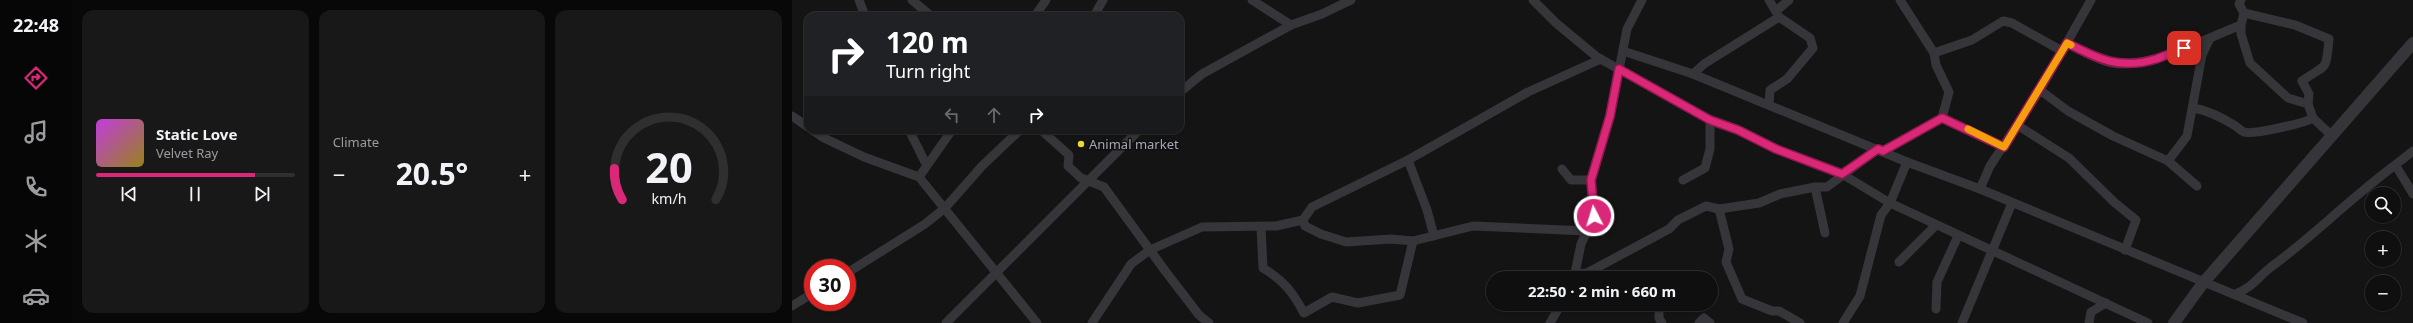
<!DOCTYPE html>
<meta charset="utf-8">
<style>
body{margin:0;font-family:"Noto Sans",sans-serif;background:#181819;color:#f1f3f6;height:100vh;display:flex;flex-direction:column;font-size:15px;white-space:nowrap}
*{box-sizing:border-box;margin:0}
p{font-size:13px;color:#9b9c9f}
.icon{flex:none;width:22px;height:22px;fill:none;stroke:currentColor;stroke-width:2;stroke-linecap:round;stroke-linejoin:round}
.map{position:relative;flex:1;overflow:hidden}
.panel{display:flex;flex-direction:column;gap:10px;padding:10px;background:#080809;width:720px}
.panel>*{flex:none}
.top-card{position:absolute;left:12px;top:12px;width:380px;height:122px;border-radius:12px;box-shadow:0 1px 3px #0004,0 0 0 1px #2f2f30;background:#202124;color:#fff;overflow:hidden}
.fabs{position:absolute;left:1573px;top:187px;display:grid;gap:8px}
.fabs a{display:grid;place-items:center;width:36px;height:36px;border-radius:50%;background:#0f0f10;box-shadow:0 1px 3px #0004,0 0 0 1px #2f2f30;font-size:20px}
.speed{position:absolute;left:12px;top:259px;display:flex;gap:8px;font-size:20px;font-weight:700;text-align:center}
.speed>*{display:grid;place-content:center;width:52px;height:52px;border-radius:50%;background:#0f0f10;box-shadow:0 1px 3px #0004,0 0 0 1px #2f2f30;line-height:1}
.speed .limit{border:6px solid #d22;background:#fff;color:#111}
.pin{position:absolute;display:grid;place-items:center;width:34px;height:34px;color:#fff;margin:-17px;border-radius:8px;box-shadow:0 2px 6px #0006}
.me{position:absolute;width:44px;margin:-22px;rotate:355deg;stroke-linejoin:round;filter:drop-shadow(0 0 3px #0008)}
.turn{display:flex;align-items:center;gap:14px;height:84px;padding:0 16px;font-size:18px}
.turn .icon{width:52px;height:52px;stroke-width:2.5}
.turn b{display:block;font-size:28px;line-height:34px}
.lanes{display:flex;align-items:center;height:38px;padding:0 16px;background:#0003;justify-content:center;gap:20px;direction:ltr}
.lanes .off{opacity:.35}
.big{font-size:30px;font-weight:700;line-height:1.1}
.panel .tile{flex:1;display:flex;flex-direction:column;justify-content:center;gap:6px;min-width:0;padding:0 14px;border-radius:12px;background:#181819}
.panel .dial{align-items:center;gap:0}
.dial svg{height:104px;overflow:visible;fill:none;stroke:#2f2f30;stroke-width:7;stroke-linecap:round;text-anchor:middle}
.dial text{fill:#f1f3f6;stroke:none}
.song{display:flex;align-items:center;gap:12px}
.cover{width:48px;height:48px;border-radius:6px;background:linear-gradient(135deg,hsl(290 70% 55%),hsl(50 70% 35%))}
.played{height:4px;border-radius:2px;background:linear-gradient(90deg,#db2777 80%,#2f2f30 80%)}
.keys{display:flex;justify-content:space-around;direction:ltr}
.heat{display:flex;justify-content:space-between;align-items:center;font-size:22px;direction:ltr}
.panel .tiles{flex:1;display:grid;gap:10px;grid-template-columns:repeat(3,1fr)}
.trip{position:absolute;left:694px;top:271px;width:232px;height:40px;border-radius:20px;background:#0f0f10;box-shadow:0 1px 3px #0004,0 0 0 1px #2f2f30;font-weight:700;line-height:40px;text-align:center}
main{display:flex;flex:1;min-height:0}
.tab-bar{display:flex;flex-direction:column;width:72px;justify-content:space-around;align-items:center;background:#060606;color:#9b9c9f}
.tab-bar .icon{width:28px;height:28px}
.tab-bar .on{color:#db2777}
.tab-bar b{font-size:18px;color:#f1f3f6}
.map>svg:first-child{display:block}
</style>
<main>
<nav class="tab-bar">
<b>22:48</b>
<svg class="icon on" aria-label="directions" viewBox="0 0 24 24"><path d="M12 3l9 9-9 9-9-9zM9 14v-3h6M13 9l2 2-2 2"/></svg>
<svg class="icon" aria-label="music" viewBox="0 0 24 24"><path d="M9 18V5l10-2v13"/><circle cx="6" cy="18" r="3"/><circle cx="16" cy="16" r="3"/></svg>
<svg class="icon" aria-label="phone" viewBox="0 0 24 24"><path d="M5 4h4l2 5-3 2q2 4 5 5l2-3 5 2v4C11 20 4 13 5 4z"/></svg>
<svg class="icon" aria-label="climate" viewBox="0 0 24 24"><path d="M12 3v18M4 7l16 10M4 17L20 7"/></svg>
<svg class="icon" aria-label="car" viewBox="0 0 24 24"><path d="M5 17H2v-5l4-1 3-4h7l3 4 3 1v5h-3M9 17h6M6 11h13"/><circle cx="7" cy="17" r="2"/><circle cx="17" cy="17" r="2"/></svg>
</nav>
<section class="panel">
<div class="tiles">
<div class="tile">
<div class="song"><i class="cover"></i><div><b>Static Love</b><p>Velvet Ray</p></div></div>
<div class="played"></div>
<div class="keys"><svg class="icon" aria-label="previous" viewBox="0 0 24 24"><path d="M18 5L8 12l10 7zM5 5v14"/></svg><svg class="icon" aria-label="pause" viewBox="0 0 24 24"><path d="M8 5v14M16 5v14"/></svg><svg class="icon" aria-label="next" viewBox="0 0 24 24"><path d="M6 5l10 7-10 7zM19 5v14"/></svg></div>
</div>
<div class="tile"><p>Climate</p>
<div class="heat"><a>−</a><b class="big">20.5°</b><a>+</a></div>
</div>
<div class="tile dial"><svg viewBox="0 0 100 80">
<path d="M14 69A42 42 0 1 1 86 69"/>
<path d="M14 69A42 42 0 0 1 8 45" stroke="#db2777"/>
<text x="50" y="56" font-size="32" font-weight="700">20</text>
<text x="50" y="72" font-size="11">km/h</text>
</svg></div>
</div>
</section>
<div class="map">
<svg width="1621" height="323" viewBox="0 0 1621 323">
<rect width="100%" height="100%" fill="#141415"/>
<g fill="none" stroke-linecap="round" stroke-linejoin="round">
<g stroke="#35353a" stroke-width="9">
<path d="M 67,0 L 73,16"/>
<path d="M 120,0 L 139,16"/>
<path d="M 460,0 L 499,25"/>
<path d="M 741,0 L 764,23 L 805,57 L 918,120 L 946,130 L 984,149 L 1050,174 L 1098,203 L 1356,323"/>
<path d="M 977,0 L 987,17 L 1018,38 L 1021,48 L 995,79 L 978,90 L 977,105"/>
<path d="M 1108,0 L 1142,53 L 1144,65 L 1157,92 L 1150,118"/>
<path d="M 1449,0 L 1447,4 L 1452,13 L 1449,25 L 1449,34 L 1458,63 L 1496,98 L 1516,104 L 1521,118 L 1540,136"/>
<path d="M 984,11 L 997,0"/>
<path d="M 1452,13 L 1503,25 L 1537,39 C 1534,73 1535,63 1510,81 L 1517,94 L 1516,104"/>
<path d="M 243,16 L 254,0"/>
<path d="M 302,16 L 311,0"/>
<path d="M 1275,43 C 1289,50 1304,60 1320,63 C 1355,70 1415,38 1449,25"/>
<path d="M 831,51 L 901,74 L 1115,162 L 1188,189 L 1511,323"/>
<path d="M 1142,53 L 1180,40 L 1211,21 L 1220,23 L 1270,51"/>
<path d="M 901,74 L 912,64 L 987,17"/>
<path d="M 1248,90 L 1276,111 L 1321,136 L 1376,161 L 1405,186"/>
<path d="M 388,92 L 410,74 L 499,25 L 530,14 L 559,0"/>
<path d="M 1402,108 C 1417,111 1429,117 1442,125 C 1445,127 1448,130 1452,132 C 1461,135 1513,123 1521,118"/>
<path d="M 0,116 L 16,127"/>
<path d="M 1225,125 L 1277,158 L 1322,202 L 1344,220 L 1333,250"/>
<path d="M 20,130 L 32,138 L 72,157 L 127,177 L 245,323"/>
<path d="M 117,130 L 134,164"/>
<path d="M 249,130 L 277,155 L 276,166 L 289,178 L 312,187 L 374,272 L 407,315 L 417,323"/>
<path d="M 1091,151 L 1150,118 L 1212,147"/>
<path d="M 616,160 L 635,210 L 642,236"/>
<path d="M 1376,161 L 1395,136 L 1410,55 L 1418,38"/>
<path d="M 1604,166 L 1621,194"/>
<path d="M 770,169 L 779,180 L 799,180"/>
<path d="M 127,177 L 160,130"/>
<path d="M 891,180 L 913,168 L 918,149 L 918,120"/>
<path d="M 1023,187 L 1033,233"/>
<path d="M 1188,189 L 1198,166 L 1248,90 L 1299,0"/>
<path d="M 927,209 L 937,249 L 934,262 L 950,299 L 980,311 L 987,311 L 1008,323"/>
<path d="M 511,220 L 513,226 L 529,234 L 554,242 L 599,239 L 621,241 L 681,226 L 795,231"/>
<path d="M 469,227 L 471,268 C 492,281 500,291 512,313 L 540,297 L 566,303 L 608,295 L 621,241"/>
<path d="M 1107,262 L 1144,225"/>
<path d="M 55,273 L 133,224 L 153,208 L 190,166 L 228,130"/>
<path d="M 783,274 L 795,273 L 877,229 L 886,220 L 914,206 L 927,209 L 967,203 L 988,194 L 1023,187 L 1035,187 L 1086,149"/>
<path d="M 782,278 L 789,244 L 802,216 L 799,180 L 818,116 L 835,29 L 850,0"/>
<path d="M 1443,294 C 1459,289 1466,277 1479,267 C 1512,243 1541,215 1573,189 C 1588,176 1605,164 1621,151"/>
<path d="M 756,304 L 766,309"/>
<path d="M 0,306 L 21,293"/>
<path d="M 1144,309 L 1145,282 L 1166,236"/>
<path d="M 867,310 L 867,318 L 870,323"/>
<path d="M 154,323 L 347,130"/>
<path d="M 300,323 L 339,264 L 358,250 L 410,227 L 484,226 L 511,220 L 520,207 L 616,160 L 736,92 L 809,59"/>
<path d="M 758,323 L 769,304"/>
<path d="M 907,323 L 912,318 L 918,323"/>
<path d="M 1051,323 L 1068,296 L 1089,215 L 1098,203 L 1115,162"/>
<path d="M 1170,323 L 1220,203"/>
<path d="M 1297,323 L 1299,312 L 1314,303"/>
</g>
<path stroke="#35353a" stroke-width="12" d="M 1382,323 L 1411,283 L 1621,43"/>
</g>
<g fill="none" stroke-linecap="round" stroke-linejoin="round">
<defs>
<path id="route" d="M 802,216 L 799,180 L 818,116 L 827,69 L 918,120 L 946,130 L 984,149 L 1050,174 L 1086,149 L 1091,151 L 1150,118 L 1212,147 L 1275,43 C 1306,59 1328,70 1364,59 C 1373,56 1383,51 1392,48"/>
</defs>
<use href="#route" stroke="#8e194d" stroke-width="10"/>
<use href="#route" stroke="#db2777" stroke-width="7"/>
<path stroke="#f59e0b" stroke-width="7" d="M 1176,129 L 1212,147 L 1275,43 L 1279,45"/>
</g>
<circle fill="#ecd535" stroke="#0f0f10" stroke-width="1.5" cx="289" cy="144" r="4"/>
<g text-anchor="middle" dominant-baseline="central" stroke-width="3" stroke-linejoin="round" paint-order="stroke">
<g font-size="13" fill="#a6a7b5" stroke="#0f0f10" text-anchor="start">
<text x="297" y="144">Animal market</text>
</g>
</g>
</svg>
<div class="fabs">
<a><svg class="icon" aria-label="search" viewBox="0 0 24 24"><circle cx="10" cy="10" r="6"/><path d="M15 15l6 6"/></svg></a>
<a>+</a>
<a>−</a>
</div>
<div class="speed"><div class="limit">30</div></div>
<div class="pin" style="left:1392px;top:48px;background:#d93025"><svg class="icon" aria-label="arrive" viewBox="0 0 24 24"><path d="M6 21V4h12l-3 4 3 4H6"/></svg></div>
<svg class="me" style="left:802px;top:216px" viewBox="-20 -20 40 40"><circle r="17" fill="#db2777" stroke="#fff" stroke-width="3"/><path d="M0-11L8 9 0 5-8 9z" fill="#fff"/></svg>
<div class="trip">22:50 · 2 min · 660 m</div>
<div class="top-card">
<div class="turn"><svg class="icon" aria-label="right" viewBox="0 0 24 24"><path d="M7 20v-9h11M14 6l5 5-5 5"/></svg><div><b>120 m</b>Turn right</div></div>
<div class="lanes"><svg class="icon off" aria-label="left" viewBox="0 0 24 24"><path d="M17 20v-9H6M10 6l-5 5 5 5"/></svg><svg class="icon off" aria-label="ahead" viewBox="0 0 24 24"><path d="M12 20V5M6 11l6-6 6 6"/></svg><svg class="icon" aria-label="right" viewBox="0 0 24 24"><path d="M7 20v-9h11M14 6l5 5-5 5"/></svg></div>
</div>
</div>
</main>
